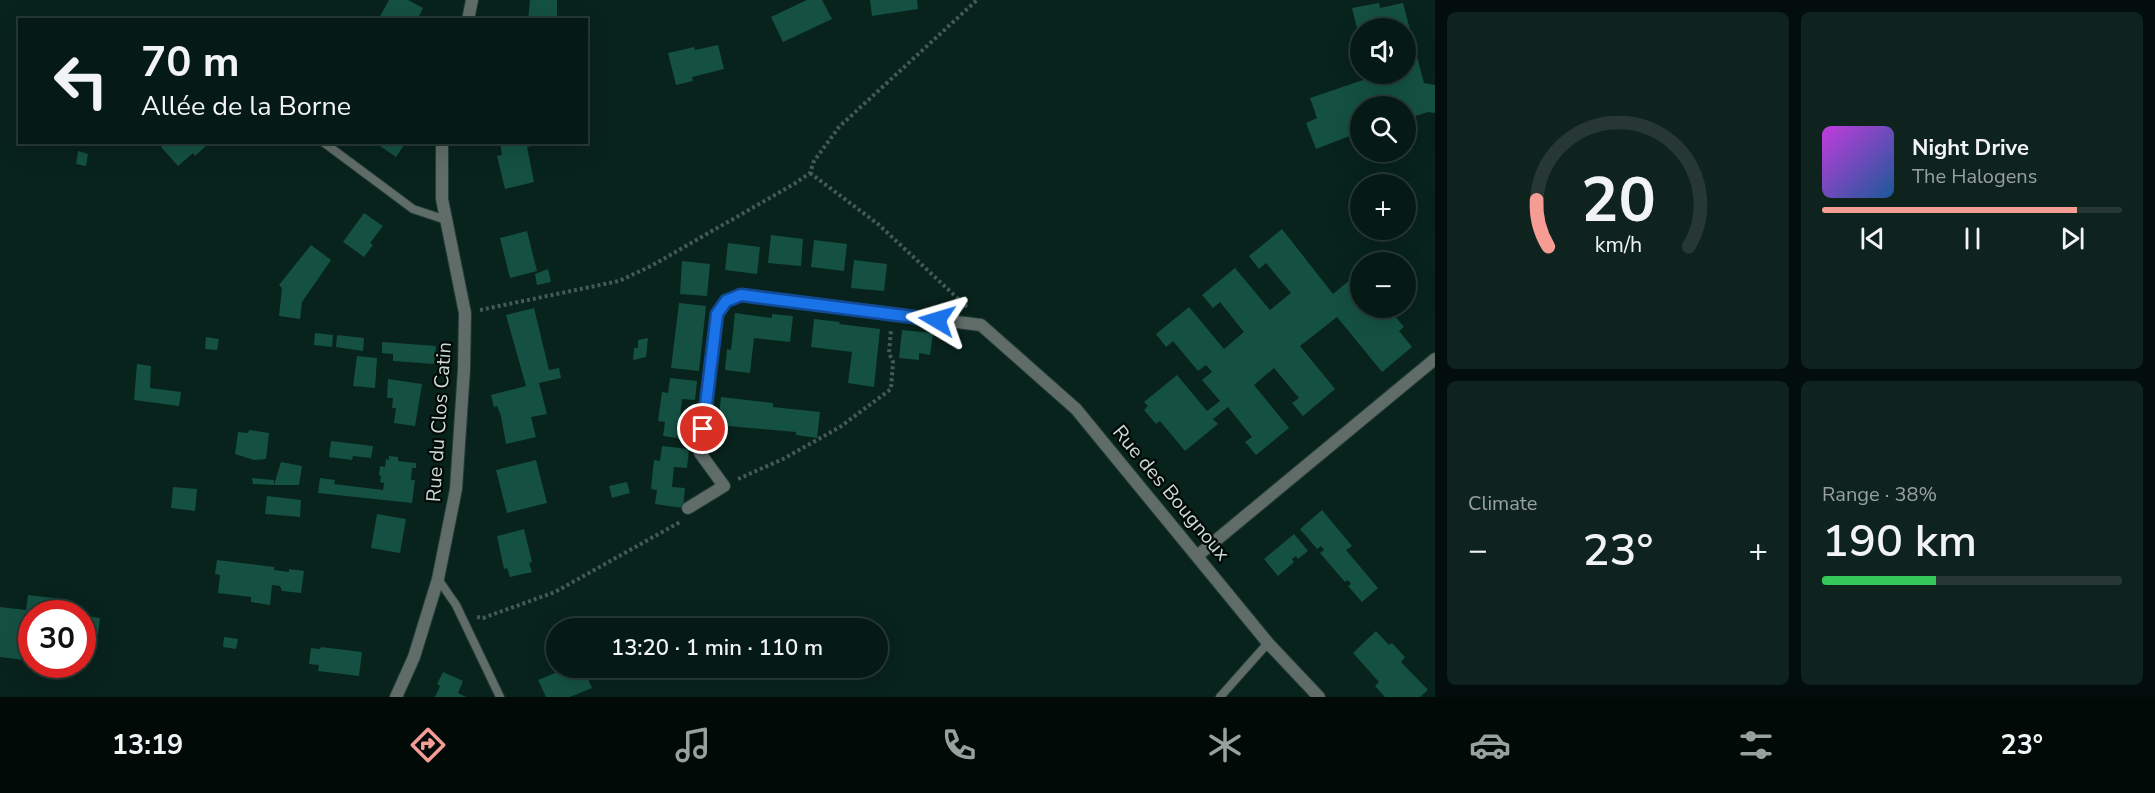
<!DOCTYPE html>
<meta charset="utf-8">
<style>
body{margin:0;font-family:"Nunito Sans",sans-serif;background:#0f231e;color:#f1f3f6;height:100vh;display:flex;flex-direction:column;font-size:22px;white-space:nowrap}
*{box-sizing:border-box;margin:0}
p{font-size:20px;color:#98a1a0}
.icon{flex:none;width:33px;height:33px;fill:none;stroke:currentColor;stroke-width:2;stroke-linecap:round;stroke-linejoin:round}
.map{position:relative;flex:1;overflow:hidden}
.side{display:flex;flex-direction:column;gap:12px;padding:12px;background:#030e0c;width:720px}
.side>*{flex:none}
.guide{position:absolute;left:18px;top:18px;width:570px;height:126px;border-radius:0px;box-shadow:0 6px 24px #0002,0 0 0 2px #273834;background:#061a15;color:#f1f3f6;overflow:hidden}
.tools{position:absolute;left:1350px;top:18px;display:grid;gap:12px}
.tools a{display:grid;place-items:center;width:66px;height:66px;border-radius:50%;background:#061a15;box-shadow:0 6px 24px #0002,0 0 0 2px #273834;font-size:30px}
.speed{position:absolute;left:18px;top:600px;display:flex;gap:12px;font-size:30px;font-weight:700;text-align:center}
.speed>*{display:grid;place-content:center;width:78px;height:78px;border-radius:50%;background:#061a15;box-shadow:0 6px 24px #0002,0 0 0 2px #273834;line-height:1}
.speed .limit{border:9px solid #d22;background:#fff;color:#111}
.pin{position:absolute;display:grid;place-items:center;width:51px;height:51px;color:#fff;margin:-26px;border:3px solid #fff;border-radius:50%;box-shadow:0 2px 6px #0007}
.me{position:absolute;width:66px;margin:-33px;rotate:277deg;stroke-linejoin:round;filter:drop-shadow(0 0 4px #0008)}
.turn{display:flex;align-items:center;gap:21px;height:126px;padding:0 24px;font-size:27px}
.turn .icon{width:78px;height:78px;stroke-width:2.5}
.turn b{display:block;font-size:42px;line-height:51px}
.big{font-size:45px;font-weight:600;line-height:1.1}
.side .tile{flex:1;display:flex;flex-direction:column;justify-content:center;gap:9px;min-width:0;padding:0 21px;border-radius:9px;background:#0f231e}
.side .dial{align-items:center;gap:0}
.dial svg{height:156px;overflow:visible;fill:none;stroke:#273834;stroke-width:7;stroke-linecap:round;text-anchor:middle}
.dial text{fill:#f1f3f6;stroke:none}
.song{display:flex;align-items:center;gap:18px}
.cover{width:72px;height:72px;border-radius:9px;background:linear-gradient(135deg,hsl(290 70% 55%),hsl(210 70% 35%))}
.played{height:6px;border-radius:3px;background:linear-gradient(90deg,#f59c94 85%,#273834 85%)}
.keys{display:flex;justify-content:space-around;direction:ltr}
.heat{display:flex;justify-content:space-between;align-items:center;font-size:33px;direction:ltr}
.charge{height:9px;border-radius:4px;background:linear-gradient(90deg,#34c759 38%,#273834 0)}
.side .tiles{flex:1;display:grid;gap:12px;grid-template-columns:repeat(2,1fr)}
.trip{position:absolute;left:546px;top:618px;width:342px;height:60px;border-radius:30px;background:#061a15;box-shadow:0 6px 24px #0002,0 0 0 2px #273834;font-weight:600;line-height:60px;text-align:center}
.tabs{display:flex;height:96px;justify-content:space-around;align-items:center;background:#020a08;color:#98a1a0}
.tabs .icon{width:42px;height:42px}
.tabs .on{color:#f59c94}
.tabs b{font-size:27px;color:#f1f3f6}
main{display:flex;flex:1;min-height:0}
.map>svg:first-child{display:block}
</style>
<main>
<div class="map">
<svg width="1435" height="697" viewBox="0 0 1435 697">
<rect width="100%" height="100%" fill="#08221c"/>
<g fill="#145143">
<path d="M 389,0 L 408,0 L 423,8 L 417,20 L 378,20 Z"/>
<path d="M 530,0 L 557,0 L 557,20 L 528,20 Z"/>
<path d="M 807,0 L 822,0 L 832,19 L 783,42 L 771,17 Z"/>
<path d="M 870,0 L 917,0 L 918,9 L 872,16 Z"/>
<path d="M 1379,3 L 1380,8 L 1403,3 L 1424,83 L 1435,85 L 1435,113 L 1428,112 L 1406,119 L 1406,106 L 1360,106 L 1360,132 L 1316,149 L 1306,123 L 1317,118 L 1310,98 L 1369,78 L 1368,74 L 1406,74 L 1406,28 L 1360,28 L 1360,40 L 1352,8 Z"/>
<path d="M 718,45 L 724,69 L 692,77 L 693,81 L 676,85 L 668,53 L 694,47 L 695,50 Z"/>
<path d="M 167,142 L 210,142 L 195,156 L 193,153 L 178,166 L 161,147 Z"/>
<path d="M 374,142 L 406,142 L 396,157 Z"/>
<path d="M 500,142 L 535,142 L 535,145 L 527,147 L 534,182 L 505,189 L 497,156 L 502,155 Z"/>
<path d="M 78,151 L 88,154 L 86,166 L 76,164 Z"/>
<path d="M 364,213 L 383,226 L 370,243 L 373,245 L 364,257 L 343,242 Z"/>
<path d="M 1282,229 L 1333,294 L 1359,272 L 1360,308 L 1388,308 L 1404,327 L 1399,331 L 1412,347 L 1382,372 L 1337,317 L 1300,346 L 1335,389 L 1303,416 L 1292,403 L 1299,398 L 1274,368 L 1254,385 L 1289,428 L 1256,455 L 1245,442 L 1252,437 L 1228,407 L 1213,419 L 1218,424 L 1185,451 L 1160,421 L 1156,424 L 1144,410 L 1148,406 L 1144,402 L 1177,375 L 1207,411 L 1220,401 L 1202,380 L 1212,372 L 1206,365 L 1198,371 L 1173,341 L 1166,347 L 1156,334 L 1189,307 L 1224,349 L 1244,332 L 1220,302 L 1213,308 L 1202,295 L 1235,268 L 1270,310 L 1291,293 L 1266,263 L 1259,269 L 1249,256 Z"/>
<path d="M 527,231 L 537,271 L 510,278 L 500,238 Z"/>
<path d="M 771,235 L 803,239 L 801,266 L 768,263 Z"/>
<path d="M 814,240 L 847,244 L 844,271 L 811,267 Z"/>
<path d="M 728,243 L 760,247 L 757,274 L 725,270 Z"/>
<path d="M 311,245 L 331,260 L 302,302 L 300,319 L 279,316 L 282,288 L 279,285 Z"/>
<path d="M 854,260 L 887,264 L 884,291 L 851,288 Z"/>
<path d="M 682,261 L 710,264 L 707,296 L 680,294 Z"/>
<path d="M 548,269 L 551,282 L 537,285 L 535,274 Z"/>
<path d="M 679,303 L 706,306 L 699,371 L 671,368 Z"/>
<path d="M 534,308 L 549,370 L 559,368 L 561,378 L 539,383 L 547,414 L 531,417 L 536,437 L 506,444 L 501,416 L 497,406 L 494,407 L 491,395 L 526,386 L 506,315 Z"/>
<path d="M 735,313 L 772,318 L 772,314 L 793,316 L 790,342 L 754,338 L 750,373 L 725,370 L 727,349 L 731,350 Z"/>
<path d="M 814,319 L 840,322 L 839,324 L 880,329 L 874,387 L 848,383 L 852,352 L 811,347 Z"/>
<path d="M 902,330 L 933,333 L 930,355 L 919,353 L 919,360 L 899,358 Z"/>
<path d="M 315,333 L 333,335 L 332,347 L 314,345 Z"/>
<path d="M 337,335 L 364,338 L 363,351 L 336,347 Z"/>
<path d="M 206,337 L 219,339 L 217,350 L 205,349 Z"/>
<path d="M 648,338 L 646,357 L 633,360 L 634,348 L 638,348 L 638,340 Z"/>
<path d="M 382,342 L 436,346 L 434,364 L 393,361 L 393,354 L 382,353 Z"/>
<path d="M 357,356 L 377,358 L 375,388 L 353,386 Z"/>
<path d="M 137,364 L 151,366 L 150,388 L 181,392 L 179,406 L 134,400 Z"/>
<path d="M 670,378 L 697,381 L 695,400 L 682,399 L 680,418 L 693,420 L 691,440 L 663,436 L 665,422 L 658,421 L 662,392 L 668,393 Z"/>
<path d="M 388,379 L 422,384 L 415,426 L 394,423 L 396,408 L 392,408 L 393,398 L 387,398 Z"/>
<path d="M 721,397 L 773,403 L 773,407 L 820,412 L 817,438 L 796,435 L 796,432 L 718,425 Z"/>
<path d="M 249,430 L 269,433 L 266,459 L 254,460 L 235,454 L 238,432 L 248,433 Z"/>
<path d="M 331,441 L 373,446 L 371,458 L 353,456 L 352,460 L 329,457 Z"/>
<path d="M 662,446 L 689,449 L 687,468 L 674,467 L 672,487 L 685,488 L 683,508 L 655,504 L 657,490 L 651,489 L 654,460 L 660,461 Z"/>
<path d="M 389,456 L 398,457 L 398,461 L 416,463 L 416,468 L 412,468 L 411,480 L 415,480 L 412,503 L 318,493 L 320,478 L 335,480 L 334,484 L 383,490 L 384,483 L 380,482 L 381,476 L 379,475 L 380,466 L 385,467 L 386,459 L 389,460 Z"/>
<path d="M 536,460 L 547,503 L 507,513 L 496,470 Z"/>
<path d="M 281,462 L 302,466 L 299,485 L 274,485 Z"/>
<path d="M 252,478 L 274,480 L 274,485 L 253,484 Z"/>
<path d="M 627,482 L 630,493 L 612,498 L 609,486 Z"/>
<path d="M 173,487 L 197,489 L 195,511 L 171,508 Z"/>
<path d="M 267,496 L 301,500 L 300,517 L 265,514 Z"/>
<path d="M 1322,510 L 1352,546 L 1346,550 L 1378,588 L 1362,602 L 1348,586 L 1351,584 L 1348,580 L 1345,582 L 1320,553 L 1324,550 L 1321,546 L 1317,549 L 1300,529 Z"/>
<path d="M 377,514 L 406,519 L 400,553 L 371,548 Z"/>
<path d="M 524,529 L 532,562 L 529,563 L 532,572 L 510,577 L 507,568 L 504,569 L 497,536 Z"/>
<path d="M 1294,534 L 1308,551 L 1298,559 L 1296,556 L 1292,559 L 1294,562 L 1278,576 L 1264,559 Z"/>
<path d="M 217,560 L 274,567 L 274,570 L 289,572 L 289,569 L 304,571 L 301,593 L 282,591 L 280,586 L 272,585 L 270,605 L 251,602 L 251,597 L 218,593 L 220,575 L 215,574 Z"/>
<path d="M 28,595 L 70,600 L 68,614 L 32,614 L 32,661 L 0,657 L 0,607 L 26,610 Z"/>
<path d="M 85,616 L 100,618 L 98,635 L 83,633 Z"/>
<path d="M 1376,631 L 1389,645 L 1392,643 L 1405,657 L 1401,662 L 1428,690 L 1420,697 L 1385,697 L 1375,686 L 1379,682 L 1353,653 Z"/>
<path d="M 224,637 L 238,639 L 236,649 L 223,647 Z"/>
<path d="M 321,647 L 362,652 L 359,676 L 318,671 L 319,665 L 309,664 L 311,648 L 320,649 Z"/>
<path d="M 567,668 L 583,668 L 592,688 L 570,697 L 546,697 L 538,680 Z"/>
<path d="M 443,672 L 463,681 L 458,693 L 466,697 L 435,697 L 440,686 L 437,684 Z"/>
</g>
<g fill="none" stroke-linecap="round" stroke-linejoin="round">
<defs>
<g id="service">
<path d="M 323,142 L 413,209 L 446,220"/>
<path d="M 438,579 L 456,605 L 500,697"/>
<path d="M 1220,697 L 1268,643"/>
</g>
<g id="minor">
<path d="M 468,20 L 472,0"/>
<path d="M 688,508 L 724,486 L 700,453 L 717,314 L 726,301 L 741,295 L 981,325 L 1076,409 L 1268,643 L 1319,697"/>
<path d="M 1197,556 L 1435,359"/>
<path d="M 396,697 L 414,657 L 438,579 L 456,489 L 464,369 L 465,313 L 442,199 L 442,142"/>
</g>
</defs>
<use href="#service" stroke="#233c36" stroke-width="10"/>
<use href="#minor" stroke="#233c36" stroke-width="14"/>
<g stroke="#445b55" stroke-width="4" stroke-dasharray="3 3" stroke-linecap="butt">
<path d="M 810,173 L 878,224 L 967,307"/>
<path d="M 480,310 L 619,281 L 651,266 L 794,184 L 810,173 L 814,161 L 839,127 L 977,0"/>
<path d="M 738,479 L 783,459 L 840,427 L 891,389 L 893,362 L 889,353 L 891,330"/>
<path d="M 477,617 L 483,618 L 555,592 L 680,522"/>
</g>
<use href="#service" stroke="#606c68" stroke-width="8"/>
<use href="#minor" stroke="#606c68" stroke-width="12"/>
</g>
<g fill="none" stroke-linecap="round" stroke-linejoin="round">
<defs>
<path id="route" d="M 703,429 L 717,314 L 726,301 L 741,295 L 937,320"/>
</defs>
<use href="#route" stroke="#114b97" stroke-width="15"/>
<use href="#route" stroke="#1a73e8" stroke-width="10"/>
</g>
<g text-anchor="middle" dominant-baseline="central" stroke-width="4.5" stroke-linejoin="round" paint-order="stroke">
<g font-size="20" fill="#cbdad5" stroke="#020907">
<text transform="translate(439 422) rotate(-86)">Rue du Clos Catin</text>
<text transform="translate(1171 493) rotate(50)">Rue des Bougnoux</text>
</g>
</g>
</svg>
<div class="tools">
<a><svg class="icon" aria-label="sound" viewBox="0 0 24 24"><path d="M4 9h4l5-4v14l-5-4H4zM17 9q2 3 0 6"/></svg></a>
<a><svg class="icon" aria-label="search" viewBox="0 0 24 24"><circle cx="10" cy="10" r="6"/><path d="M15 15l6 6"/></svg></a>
<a>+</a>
<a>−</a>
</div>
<div class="speed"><div class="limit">30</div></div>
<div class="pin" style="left:703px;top:429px;background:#d93025"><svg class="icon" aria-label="arrive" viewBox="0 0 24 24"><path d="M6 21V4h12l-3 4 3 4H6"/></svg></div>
<svg class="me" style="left:937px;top:320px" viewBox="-20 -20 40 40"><path d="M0-17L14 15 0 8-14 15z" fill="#1a73e8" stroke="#fff" stroke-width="4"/></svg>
<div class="trip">13:20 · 1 min · 110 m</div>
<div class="guide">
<div class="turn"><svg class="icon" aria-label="left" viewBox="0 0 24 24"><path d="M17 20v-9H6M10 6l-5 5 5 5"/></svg><div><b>70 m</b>Allée de la Borne</div></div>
</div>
</div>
<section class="side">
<div class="tiles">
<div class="tile dial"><svg viewBox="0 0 100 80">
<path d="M14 69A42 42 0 1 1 86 69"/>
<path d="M14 69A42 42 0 0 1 8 45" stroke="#f59c94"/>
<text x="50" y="56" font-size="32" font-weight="700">20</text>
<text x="50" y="72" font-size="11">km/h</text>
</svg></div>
<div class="tile">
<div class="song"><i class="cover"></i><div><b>Night Drive</b><p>The Halogens</p></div></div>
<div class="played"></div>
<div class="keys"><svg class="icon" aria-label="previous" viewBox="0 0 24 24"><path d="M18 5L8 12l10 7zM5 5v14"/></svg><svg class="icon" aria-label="pause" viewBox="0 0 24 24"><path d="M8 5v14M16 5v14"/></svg><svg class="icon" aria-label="next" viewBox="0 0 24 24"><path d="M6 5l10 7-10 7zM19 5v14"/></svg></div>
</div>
<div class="tile"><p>Climate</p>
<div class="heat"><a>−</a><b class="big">23°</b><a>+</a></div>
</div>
<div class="tile"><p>Range · 38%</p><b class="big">190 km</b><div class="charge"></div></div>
</div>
</section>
</main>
<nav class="tabs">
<b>13:19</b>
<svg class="icon on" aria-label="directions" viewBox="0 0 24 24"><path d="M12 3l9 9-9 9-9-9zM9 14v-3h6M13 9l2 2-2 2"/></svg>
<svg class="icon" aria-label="music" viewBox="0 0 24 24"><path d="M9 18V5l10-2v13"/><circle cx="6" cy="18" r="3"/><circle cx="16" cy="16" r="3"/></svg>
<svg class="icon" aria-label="phone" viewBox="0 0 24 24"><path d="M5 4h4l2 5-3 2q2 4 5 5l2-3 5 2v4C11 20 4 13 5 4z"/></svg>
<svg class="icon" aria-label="climate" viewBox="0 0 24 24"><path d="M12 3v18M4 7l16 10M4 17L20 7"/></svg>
<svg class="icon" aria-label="car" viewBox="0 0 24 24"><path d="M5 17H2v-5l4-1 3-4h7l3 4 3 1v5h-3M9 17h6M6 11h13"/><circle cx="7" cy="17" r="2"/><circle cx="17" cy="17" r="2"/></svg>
<svg class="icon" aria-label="filters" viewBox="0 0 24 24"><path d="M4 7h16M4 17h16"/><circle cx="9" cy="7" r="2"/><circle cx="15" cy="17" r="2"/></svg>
<b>23°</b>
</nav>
